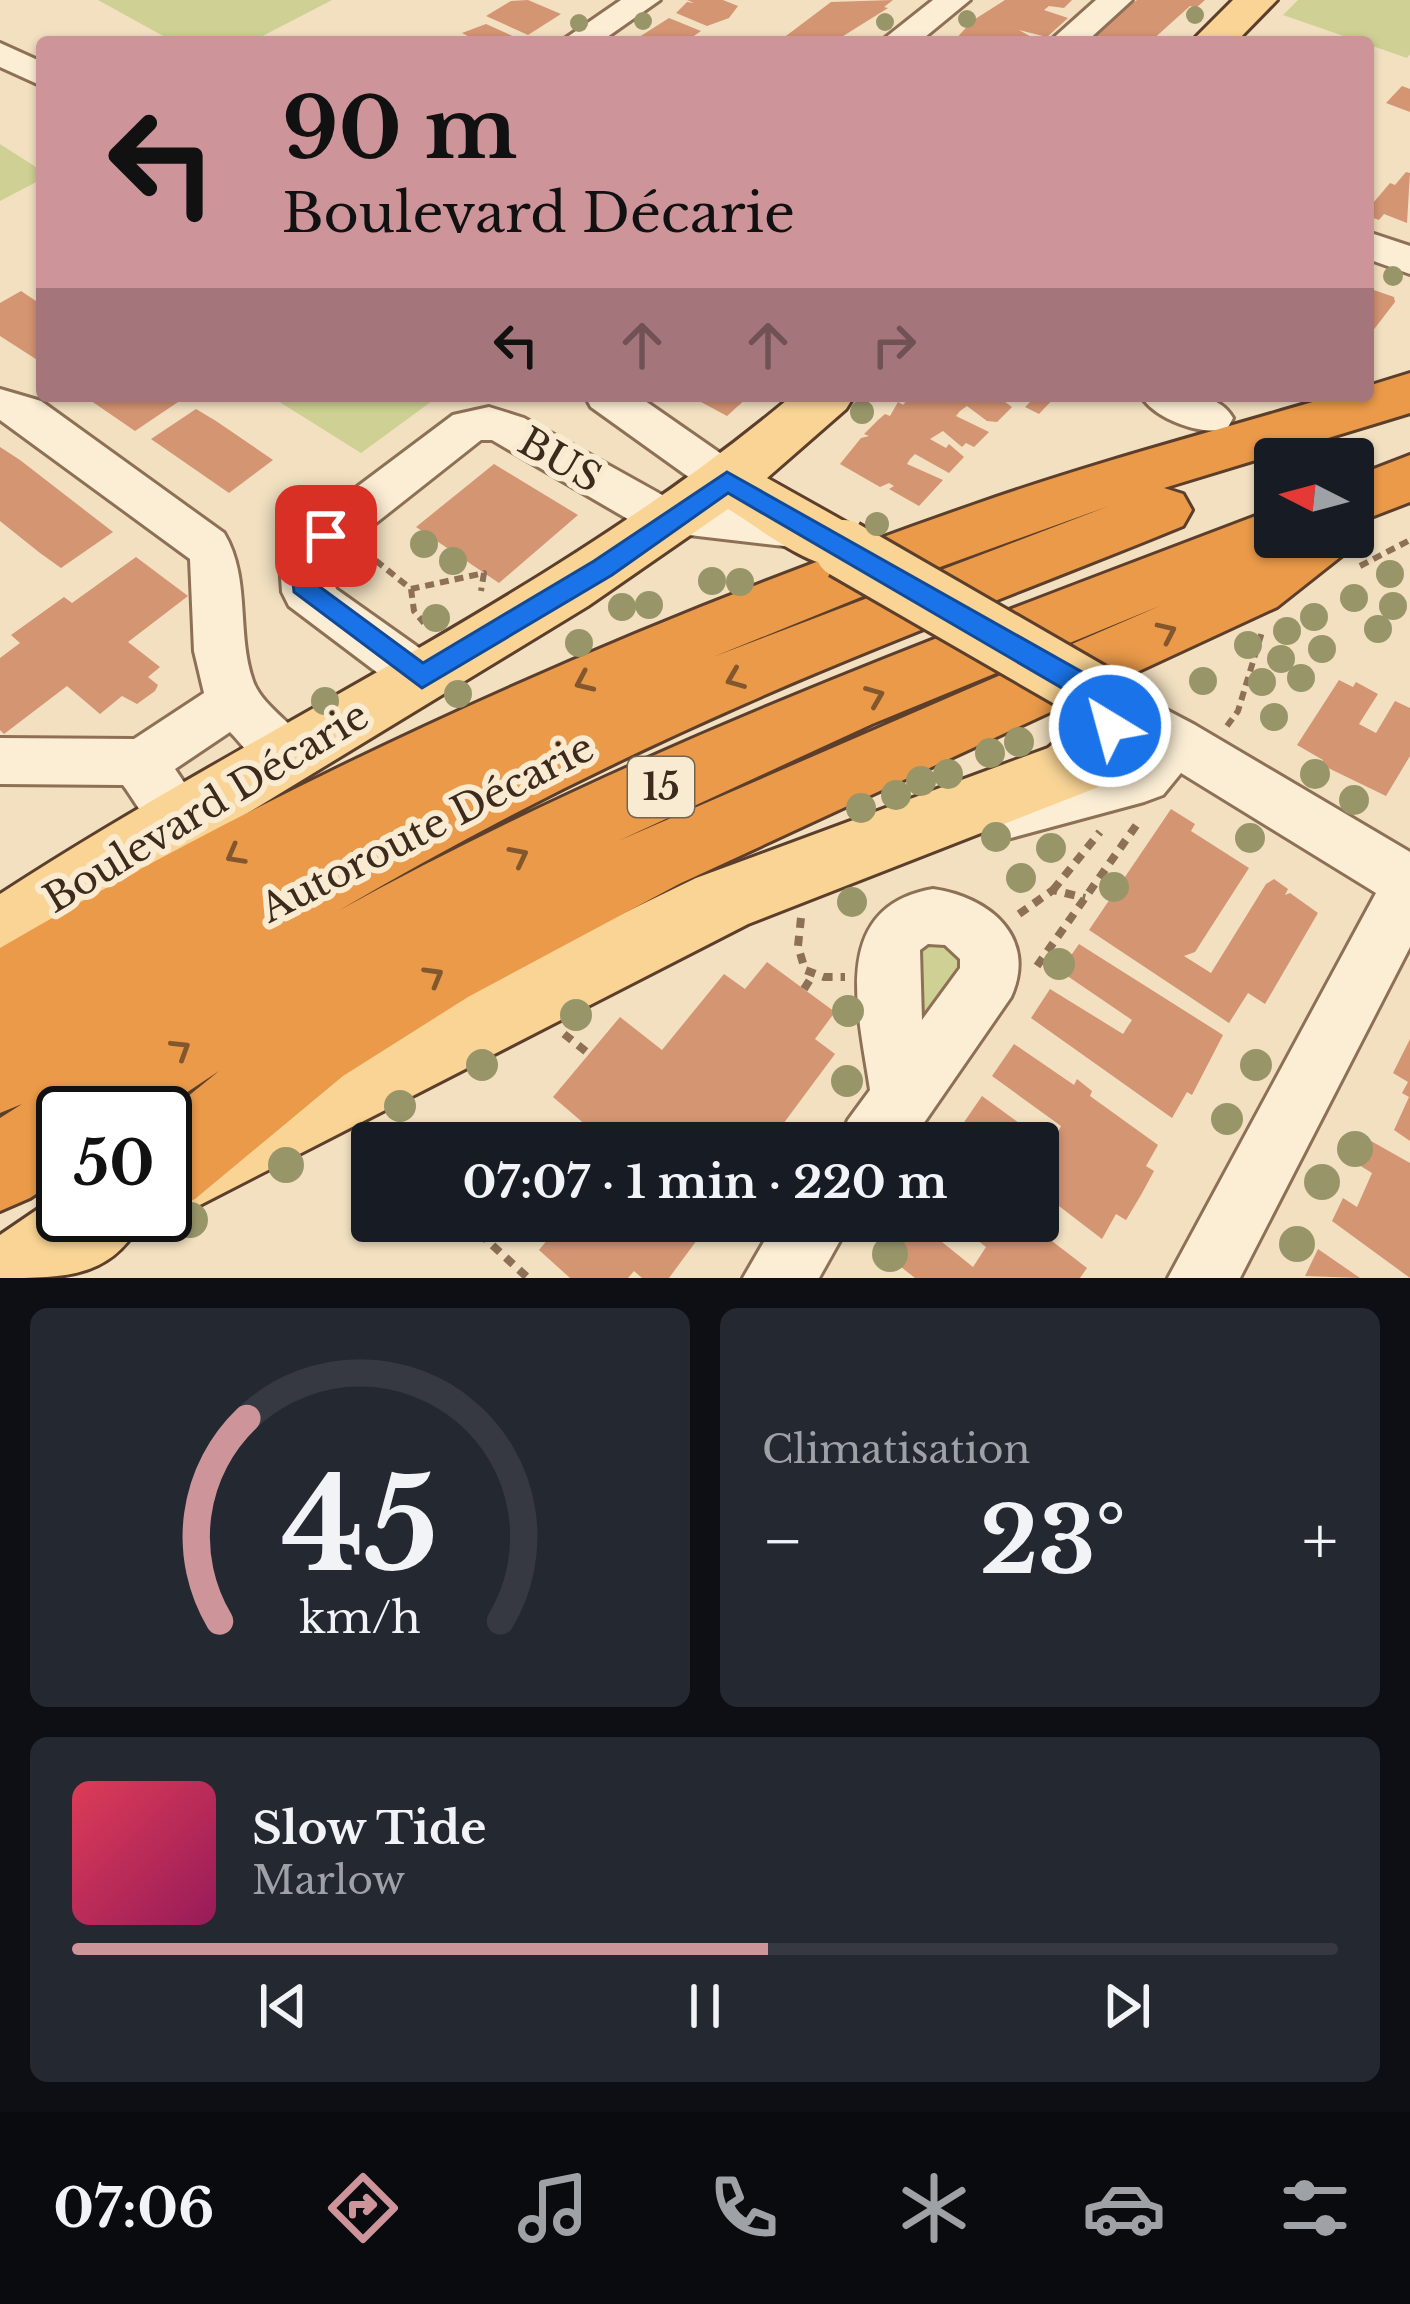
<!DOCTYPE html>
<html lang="fr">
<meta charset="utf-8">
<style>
body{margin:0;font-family:"Libre Baskerville",serif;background:#242831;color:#f1f3f6;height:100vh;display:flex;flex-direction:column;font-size:45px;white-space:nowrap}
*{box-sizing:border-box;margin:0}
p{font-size:39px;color:#9ea1a6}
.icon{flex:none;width:66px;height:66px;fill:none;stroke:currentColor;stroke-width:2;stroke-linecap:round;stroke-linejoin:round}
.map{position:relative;height:1278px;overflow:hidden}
.side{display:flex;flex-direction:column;gap:30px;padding:30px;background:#0d0f14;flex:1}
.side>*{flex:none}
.banner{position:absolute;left:36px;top:36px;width:1338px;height:366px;border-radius:12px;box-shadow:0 3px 9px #0004;background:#cd949a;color:#111;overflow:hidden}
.needle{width:78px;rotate:276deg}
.tools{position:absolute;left:1254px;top:438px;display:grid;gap:24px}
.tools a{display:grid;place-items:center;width:120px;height:120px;border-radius:12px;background:#171b24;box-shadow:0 3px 9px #0004;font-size:60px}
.speed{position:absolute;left:36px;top:1086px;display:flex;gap:24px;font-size:60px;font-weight:700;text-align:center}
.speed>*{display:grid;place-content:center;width:156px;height:156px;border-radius:50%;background:#171b24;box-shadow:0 3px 9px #0004;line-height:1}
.speed .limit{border:6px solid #111;border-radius:18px;background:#fff;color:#111}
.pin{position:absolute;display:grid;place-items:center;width:102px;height:102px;color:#fff;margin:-51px;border-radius:24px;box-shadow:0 6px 18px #0006}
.me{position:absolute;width:132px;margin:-66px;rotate:323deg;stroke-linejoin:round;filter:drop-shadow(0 0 9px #0008)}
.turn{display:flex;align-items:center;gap:42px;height:252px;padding:0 48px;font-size:54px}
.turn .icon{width:156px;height:156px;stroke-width:2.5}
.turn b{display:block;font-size:84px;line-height:102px}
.lanes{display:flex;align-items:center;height:114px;padding:0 48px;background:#0003;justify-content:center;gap:60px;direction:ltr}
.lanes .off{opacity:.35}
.big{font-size:90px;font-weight:700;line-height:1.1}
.side .tile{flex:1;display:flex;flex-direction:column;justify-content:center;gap:18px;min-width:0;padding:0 42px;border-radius:18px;background:#242831}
.side .dial{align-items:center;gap:0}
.dial svg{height:312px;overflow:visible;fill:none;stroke:#363941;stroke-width:7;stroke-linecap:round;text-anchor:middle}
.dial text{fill:#f1f3f6;stroke:none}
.song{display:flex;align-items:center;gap:36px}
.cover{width:144px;height:144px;border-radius:18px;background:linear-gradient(135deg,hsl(350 70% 55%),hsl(330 70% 35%))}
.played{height:12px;border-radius:6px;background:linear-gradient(90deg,#cd949a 55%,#363941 55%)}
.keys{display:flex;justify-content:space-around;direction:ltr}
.heat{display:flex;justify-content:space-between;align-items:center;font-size:66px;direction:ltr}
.side .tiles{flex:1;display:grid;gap:30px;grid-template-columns:1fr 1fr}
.tile:last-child{grid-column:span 2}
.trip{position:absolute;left:351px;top:1122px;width:708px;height:120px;border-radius:12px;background:#171b24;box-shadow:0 3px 9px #0004;font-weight:700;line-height:120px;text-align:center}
.dock{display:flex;height:192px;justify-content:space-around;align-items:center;background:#090b0e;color:#9ea1a6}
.dock .icon{width:84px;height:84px}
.dock .current{color:#cd949a}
.dock b{font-size:54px;color:#f1f3f6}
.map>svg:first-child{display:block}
</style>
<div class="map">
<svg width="1410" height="1278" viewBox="0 0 1410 1278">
<rect width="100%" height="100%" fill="#f2e0c1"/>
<g fill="#ced193">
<path d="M 98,0 L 332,0 L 251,42 L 174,42 Z"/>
<path d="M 1298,0 L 1410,0 L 1410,54 L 1407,58 L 1283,15 Z"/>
<path d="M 0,144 L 42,171 L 42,179 L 0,201 Z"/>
<path d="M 270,396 L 439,396 L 361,453 Z"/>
<path d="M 936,943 L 956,951 L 960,961 L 927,1024 L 916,1018 L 920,958 L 924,949 Z"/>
</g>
<g fill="#d49573">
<path d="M 528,0 L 561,14 L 528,35 L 486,16 L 511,1 Z"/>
<path d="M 687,0 L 723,0 L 738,6 L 729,18 L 707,26 L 676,13 L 687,2 L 694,3 Z"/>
<path d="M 893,0 L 884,7 L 888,8 L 840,38 L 850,42 L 778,42 L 831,2 Z"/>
<path d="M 1005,0 L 1072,0 L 1064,8 L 1049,6 L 1044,10 L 1068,18 L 1047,37 L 1019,30 L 1040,42 L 953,42 L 972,21 Z"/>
<path d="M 1137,0 L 1205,0 L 1196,8 L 1190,6 L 1150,42 L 1081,42 Z"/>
<path d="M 669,18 L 701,31 L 685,42 L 636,39 Z"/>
<path d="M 486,24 L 526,42 L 479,42 L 462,33 Z"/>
<path d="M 1402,86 L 1410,89 L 1410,112 L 1386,103 Z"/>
<path d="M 1406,172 L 1410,173 L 1407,223 L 1384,214 L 1379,220 L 1368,216 L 1368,209 L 1390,183 L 1395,185 Z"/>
<path d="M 1368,288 L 1394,297 L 1395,302 L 1368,337 Z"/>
<path d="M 21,291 L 42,305 L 42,363 L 0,336 L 0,303 Z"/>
<path d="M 84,396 L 180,396 L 184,398 L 135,431 Z"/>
<path d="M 690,396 L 749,396 L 727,416 Z"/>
<path d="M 903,396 L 997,396 L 1012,407 L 997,422 L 987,421 L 967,406 L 960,411 L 956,416 L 989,432 L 974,447 L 966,443 L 962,447 L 943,431 L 930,439 L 946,448 L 949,444 L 964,457 L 949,473 L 915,454 L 910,459 L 907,464 L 943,480 L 919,506 L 889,489 L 894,486 L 889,483 L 880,487 L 840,464 L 861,438 L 869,436 L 864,434 L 878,420 L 885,414 L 890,416 L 898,402 L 903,405 L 908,399 Z"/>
<path d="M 1019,396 L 1056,396 L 1039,414 L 1025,407 L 1030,402 Z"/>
<path d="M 196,409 L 216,421 L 273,460 L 229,493 L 151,439 Z"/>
<path d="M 0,447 L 20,460 L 113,532 L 61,568 L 40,553 L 0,521 Z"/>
<path d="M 494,464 L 578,515 L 499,583 L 416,527 Z"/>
<path d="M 136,557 L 188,596 L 128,642 L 160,667 L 148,677 L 158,685 L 155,691 L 137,704 L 122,696 L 100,714 L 67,686 L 4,734 L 0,730 L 0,658 L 20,643 L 11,635 L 64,597 L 72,603 Z"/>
<path d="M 1339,680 L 1353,687 L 1356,682 L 1378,694 L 1359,724 L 1376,733 L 1395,701 L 1410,708 L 1410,756 L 1386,796 L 1320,764 L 1323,760 L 1297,745 Z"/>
<path d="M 1171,809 L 1195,824 L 1191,831 L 1249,868 L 1195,952 L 1184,956 L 1211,973 L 1266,884 L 1274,879 L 1288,889 L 1285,895 L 1290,893 L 1318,913 L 1265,1004 L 1248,993 L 1229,1023 L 1089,930 Z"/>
<path d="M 1079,944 L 1223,1035 L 1192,1095 L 1187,1092 L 1172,1118 L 1031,1018 L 1050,989 L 1123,1034 L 1128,1026 L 1132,1020 L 1060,971 Z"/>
<path d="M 767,962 L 835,1012 L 815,1039 L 835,1054 L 769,1143 L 585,1143 L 594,1132 L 553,1097 L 620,1017 L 662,1050 L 724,974 L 745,989 Z"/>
<path d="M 1410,1039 L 1410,1141 L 1394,1130 L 1409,1097 L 1402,1093 L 1408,1082 L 1393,1073 Z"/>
<path d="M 1014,1044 L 1074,1085 L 1077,1079 L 1092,1091 L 1090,1096 L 1158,1145 L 1146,1166 L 1154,1171 L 1141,1195 L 1126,1220 L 1116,1214 L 1102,1239 L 1038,1190 L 1038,1143 L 980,1143 L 960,1128 L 982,1096 L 1049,1145 L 1057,1134 L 1061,1126 L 992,1076 Z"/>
<path d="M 1371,1141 L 1410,1163 L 1410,1278 L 1332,1221 L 1343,1198 L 1357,1207 L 1372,1173 L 1359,1165 Z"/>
<path d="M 563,1221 L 711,1221 L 669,1278 L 642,1278 L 634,1271 L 628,1278 L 570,1278 L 539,1250 Z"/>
<path d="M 896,1221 L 916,1221 L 973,1267 L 986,1247 L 953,1221 L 1026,1221 L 1087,1268 L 1080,1278 L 915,1278 L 877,1248 Z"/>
<path d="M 1318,1249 L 1360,1278 L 1305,1276 Z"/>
</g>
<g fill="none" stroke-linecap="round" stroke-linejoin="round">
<defs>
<g id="minor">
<path d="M 621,0 L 660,0 L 600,42 L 560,42 Z"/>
<path d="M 933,0 L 970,0 L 919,42 L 880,42 Z"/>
<path d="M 1096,0 L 1132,0 L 1086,42 L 1049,42 Z"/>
<path d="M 0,43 L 42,62 L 42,86 L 0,67 Z"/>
<path d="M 1368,232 L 1410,246 L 1410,274 L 1368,259 Z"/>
<path d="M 0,389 L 41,401 L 224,533 C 251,578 236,632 253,681 C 263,709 300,726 313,754 L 305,770 C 267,784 255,758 230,732 L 175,769 L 208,818 L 200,835 C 157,851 146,816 123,785 L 0,784 L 0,738 L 134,739 L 204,693 L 194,651 L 190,559 L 0,420 Z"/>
<path d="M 585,396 L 638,396 L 743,469 L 750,481 L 743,493 L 727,498 L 711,493 L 591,407 Z"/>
<path d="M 1141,396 C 1172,396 1215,387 1233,418 L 1227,429 C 1201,436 1155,419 1141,396 Z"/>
<path d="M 489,407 L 524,418 L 664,496 L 810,513 L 827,518 L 834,531 L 827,544 L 810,549 L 655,531 L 638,525 L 492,440 L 481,440 L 343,549 L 329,567 L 336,589 L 439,662 L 447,677 L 439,692 L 421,698 L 403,692 L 289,606 L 282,592 L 280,563 L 309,523 L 453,415 Z"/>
<path d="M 1104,677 L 1195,725 L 1410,852 L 1410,947 L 1240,1278 L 1168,1278 L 1376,893 L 1181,773 L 1163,795 L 1144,802 L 1007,839 L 987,831 L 979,814 L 987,797 L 1127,759 L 1138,747 L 1085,714 L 1078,699 L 1085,684 Z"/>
<path d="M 933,889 C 989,897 1038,937 1011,997 L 910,1143 L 838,1143 L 848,1120 L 870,1090 C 859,1014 828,907 933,889 ZM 928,944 L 945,945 L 960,959 L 960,968 L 922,1020 L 920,950 Z"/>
<path d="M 776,1221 L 851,1221 L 819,1278 L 743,1278 Z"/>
</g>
<g id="major">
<path d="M 1233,0 L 1277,0 L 1236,42 L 1191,42 Z"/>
<path d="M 792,396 L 854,396 L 846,409 L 767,478 L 865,533 L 874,549 L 865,565 C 819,580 767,532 728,509 L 588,606 L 238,819 L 26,959 L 0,969 L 0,894 C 261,724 552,597 792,396 Z"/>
<path d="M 1104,672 L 1127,680 C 1155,736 1137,751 1096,788 L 748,924 L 194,1208 L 165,1220 L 153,1215 L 165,1215 L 165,1136 L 696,878 L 1048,748 L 1075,725 L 1071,699 L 1081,680 Z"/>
<path d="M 63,1192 L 63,1215 L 144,1215 C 115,1278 66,1278 0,1278 L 0,1235 Z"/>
</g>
<g id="highway">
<path d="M 1410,373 L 1410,413 L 1164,488 L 1183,494 L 1192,510 L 1183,526 C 1037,586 888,640 744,704 C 605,765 469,834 338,911 C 629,750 943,635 1253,517 L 1275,511 L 1275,537 L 1353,537 L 1344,554 L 1277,607 L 679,884 L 468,997 L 343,1076 L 195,1199 L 165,1212 L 165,1115 L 219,1071 L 156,1113 L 63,1113 L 63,1176 L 30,1198 L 0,1211 L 0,1118 L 22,1104 L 0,1113 L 0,948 C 310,767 637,622 976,504 C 1093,463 1214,431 1333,396 L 1368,396 L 1368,386 ZM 1109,506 L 713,657 L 893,584 ZM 1162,605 L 618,841 L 872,724 Z"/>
<path d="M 1410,455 L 1410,502 L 1353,524 L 1353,477 Z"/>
</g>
</defs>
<use href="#minor" stroke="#8d7056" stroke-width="6"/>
<use href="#major" stroke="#5b3e2b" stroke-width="6"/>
<use href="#highway" stroke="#5b3e2b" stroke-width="6"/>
<g stroke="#8d7056" stroke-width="6" stroke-dasharray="9 6" stroke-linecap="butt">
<path d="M 364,551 L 411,589 L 484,573 L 481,591"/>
<path d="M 1360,566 L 1410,540"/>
<path d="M 411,589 L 414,611 L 424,623"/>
<path d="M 1227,726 L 1238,711 L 1262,632"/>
</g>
<g stroke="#8d7056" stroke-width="8" stroke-dasharray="10 8" stroke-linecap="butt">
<path d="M 1053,890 L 1100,832"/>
<path d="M 1019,914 L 1053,890 L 1085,898"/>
<path d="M 801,918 L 798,946 L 805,970 L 824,977 L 845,977"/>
<path d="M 1037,966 L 1140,820"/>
<path d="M 804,989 L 813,975"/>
<path d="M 564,1034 L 589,1054"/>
<path d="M 466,1221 L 528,1278"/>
</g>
<use href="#minor" fill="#fceed5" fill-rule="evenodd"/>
<use href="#major" fill="#f9d495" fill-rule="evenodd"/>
<use href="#highway" fill="#ea9a49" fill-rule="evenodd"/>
<defs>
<path id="major-bridge" d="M 844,549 L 1104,699"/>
</defs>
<use href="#major-bridge" stroke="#5b3e2b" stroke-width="64" stroke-linecap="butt"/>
<use href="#major-bridge" stroke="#f9d495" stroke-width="58"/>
</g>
<g fill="#989669">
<circle cx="1195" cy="15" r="9"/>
<circle cx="967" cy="19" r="9"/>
<circle cx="643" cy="21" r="9"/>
<circle cx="885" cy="22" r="9"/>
<circle cx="579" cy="23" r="9"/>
<circle cx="1393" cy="276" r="10"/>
<circle cx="862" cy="412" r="12"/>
<circle cx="877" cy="524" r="12"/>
<circle cx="424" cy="544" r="14"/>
<circle cx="453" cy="561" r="14"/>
<circle cx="1390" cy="574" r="14"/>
<circle cx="712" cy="581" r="14"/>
<circle cx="740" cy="582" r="14"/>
<circle cx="1354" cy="598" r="14"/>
<circle cx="649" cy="605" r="14"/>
<circle cx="1393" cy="606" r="14"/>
<circle cx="622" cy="607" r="14"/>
<circle cx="1314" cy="617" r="14"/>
<circle cx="436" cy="618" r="14"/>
<circle cx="1378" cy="629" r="14"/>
<circle cx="1287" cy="631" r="14"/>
<circle cx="579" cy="643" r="14"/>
<circle cx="1248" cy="645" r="14"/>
<circle cx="1322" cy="649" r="14"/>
<circle cx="1281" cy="659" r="14"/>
<circle cx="1301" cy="678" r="14"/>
<circle cx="1203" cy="681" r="14"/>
<circle cx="1262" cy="682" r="14"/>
<circle cx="458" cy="694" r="14"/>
<circle cx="325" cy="701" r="14"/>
<circle cx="1274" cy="717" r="14"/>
<circle cx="1019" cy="742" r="15"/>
<circle cx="990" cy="753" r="15"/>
<circle cx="948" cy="774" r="15"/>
<circle cx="1315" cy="774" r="15"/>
<circle cx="921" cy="781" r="15"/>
<circle cx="896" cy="795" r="15"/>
<circle cx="1354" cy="800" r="15"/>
<circle cx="861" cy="808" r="15"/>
<circle cx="996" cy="837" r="15"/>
<circle cx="1250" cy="838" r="15"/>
<circle cx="1051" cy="848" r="15"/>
<circle cx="1021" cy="878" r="15"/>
<circle cx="1114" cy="887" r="15"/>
<circle cx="852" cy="902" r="15"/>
<circle cx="1059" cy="964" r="16"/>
<circle cx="848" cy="1011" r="16"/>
<circle cx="576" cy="1015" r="16"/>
<circle cx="482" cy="1065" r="16"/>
<circle cx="1256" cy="1065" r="16"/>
<circle cx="847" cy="1081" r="16"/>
<circle cx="400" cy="1106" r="16"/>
<circle cx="1227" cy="1119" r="16"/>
<circle cx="1355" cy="1149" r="18"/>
<circle cx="286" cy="1165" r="18"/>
<circle cx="1322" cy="1182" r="18"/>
<circle cx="190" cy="1220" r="18"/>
<circle cx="1297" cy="1244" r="18"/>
<circle cx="890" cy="1254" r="18"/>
</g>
<defs><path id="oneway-chevron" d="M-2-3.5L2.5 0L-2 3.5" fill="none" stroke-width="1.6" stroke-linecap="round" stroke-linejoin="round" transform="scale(3)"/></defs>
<g stroke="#82572e">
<use href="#oneway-chevron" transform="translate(1167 632) rotate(-25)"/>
<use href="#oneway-chevron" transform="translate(735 679) rotate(158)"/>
<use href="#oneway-chevron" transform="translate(584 682) rotate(156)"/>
<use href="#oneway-chevron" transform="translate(875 696) rotate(-22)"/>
<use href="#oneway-chevron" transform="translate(235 855) rotate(151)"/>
<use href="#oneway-chevron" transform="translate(519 856) rotate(-27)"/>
<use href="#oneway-chevron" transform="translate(434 976) rotate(-30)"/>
<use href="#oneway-chevron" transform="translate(181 1049) rotate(-32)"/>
</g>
<path fill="#1a73e8" stroke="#114b97" stroke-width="3" d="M 727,472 L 1114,690 L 1124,726 L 1120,735 L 1100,735 L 1091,705 L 728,493 L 612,575 L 422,688 L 294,592 L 291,563 L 316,529 L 335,529 L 338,536 L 318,565 L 320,587 L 423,663 L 594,561 Z"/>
<g text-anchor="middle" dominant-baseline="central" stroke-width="12" stroke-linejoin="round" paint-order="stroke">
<rect fill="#f9ebd1" stroke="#756452" stroke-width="3" x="628" y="757" width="66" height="60" rx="9"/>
<g font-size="36" font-weight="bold" fill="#3c2a1c">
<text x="661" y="787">15</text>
</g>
<g font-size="39" fill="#3c2a1c" stroke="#f9ebd1">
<text transform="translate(560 460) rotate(30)">BUS</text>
<text transform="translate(206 807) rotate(-31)">Boulevard Décarie</text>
<text transform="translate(427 828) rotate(-27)">Autoroute Décarie</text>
</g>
</g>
</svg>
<div class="tools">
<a><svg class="needle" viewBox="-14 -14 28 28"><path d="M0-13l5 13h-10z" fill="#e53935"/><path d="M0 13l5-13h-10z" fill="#9ea1a6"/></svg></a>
</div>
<div class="speed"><div class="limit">50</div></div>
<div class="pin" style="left:326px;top:536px;background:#d93025"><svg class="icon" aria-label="arrive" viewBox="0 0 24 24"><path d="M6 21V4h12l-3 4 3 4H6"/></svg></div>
<svg class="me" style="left:1110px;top:726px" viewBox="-20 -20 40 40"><circle r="17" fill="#1a73e8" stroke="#fff" stroke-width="3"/><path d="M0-11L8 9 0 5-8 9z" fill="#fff"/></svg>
<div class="trip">07:07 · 1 min · 220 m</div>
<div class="banner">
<div class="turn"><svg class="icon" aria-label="left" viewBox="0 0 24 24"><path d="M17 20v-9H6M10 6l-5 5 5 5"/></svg><div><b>90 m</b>Boulevard Décarie</div></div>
<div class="lanes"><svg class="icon" aria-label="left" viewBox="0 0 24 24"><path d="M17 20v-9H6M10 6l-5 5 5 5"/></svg><svg class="icon off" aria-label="ahead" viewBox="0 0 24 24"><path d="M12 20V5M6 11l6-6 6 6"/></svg><svg class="icon off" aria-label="ahead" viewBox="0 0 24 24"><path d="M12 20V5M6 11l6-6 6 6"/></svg><svg class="icon off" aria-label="right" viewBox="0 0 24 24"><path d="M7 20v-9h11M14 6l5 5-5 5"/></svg></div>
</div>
</div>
<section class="side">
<div class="tiles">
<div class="tile dial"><svg viewBox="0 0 100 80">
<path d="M14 69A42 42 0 1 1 86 69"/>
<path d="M14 69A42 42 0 0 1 21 17" stroke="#cd949a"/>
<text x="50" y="56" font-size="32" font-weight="700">45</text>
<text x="50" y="72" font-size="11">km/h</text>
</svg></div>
<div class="tile"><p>Climatisation</p>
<div class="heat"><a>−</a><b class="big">23°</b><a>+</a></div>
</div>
<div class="tile">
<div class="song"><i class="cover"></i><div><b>Slow Tide</b><p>Marlow</p></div></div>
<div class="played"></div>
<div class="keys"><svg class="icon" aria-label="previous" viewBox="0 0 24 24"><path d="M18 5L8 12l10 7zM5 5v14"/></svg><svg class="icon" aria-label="pause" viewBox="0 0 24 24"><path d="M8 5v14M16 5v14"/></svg><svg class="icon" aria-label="next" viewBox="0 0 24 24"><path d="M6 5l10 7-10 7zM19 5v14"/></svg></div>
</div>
</div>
</section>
<nav class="dock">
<b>07:06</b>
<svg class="icon current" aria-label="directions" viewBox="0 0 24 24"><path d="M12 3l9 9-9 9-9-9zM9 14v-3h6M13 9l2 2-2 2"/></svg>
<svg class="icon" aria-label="music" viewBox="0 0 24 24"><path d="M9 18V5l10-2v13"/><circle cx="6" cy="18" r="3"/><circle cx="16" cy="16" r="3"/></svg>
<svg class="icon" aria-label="phone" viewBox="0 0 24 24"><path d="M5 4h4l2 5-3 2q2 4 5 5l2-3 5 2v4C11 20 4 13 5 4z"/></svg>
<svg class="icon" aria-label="climate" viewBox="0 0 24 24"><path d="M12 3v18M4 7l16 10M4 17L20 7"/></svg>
<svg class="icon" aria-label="car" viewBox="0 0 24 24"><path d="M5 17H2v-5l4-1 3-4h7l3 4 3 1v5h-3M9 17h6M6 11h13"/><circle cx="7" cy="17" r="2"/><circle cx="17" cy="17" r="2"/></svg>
<svg class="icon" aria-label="filters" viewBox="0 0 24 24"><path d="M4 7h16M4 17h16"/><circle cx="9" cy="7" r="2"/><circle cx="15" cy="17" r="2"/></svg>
</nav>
